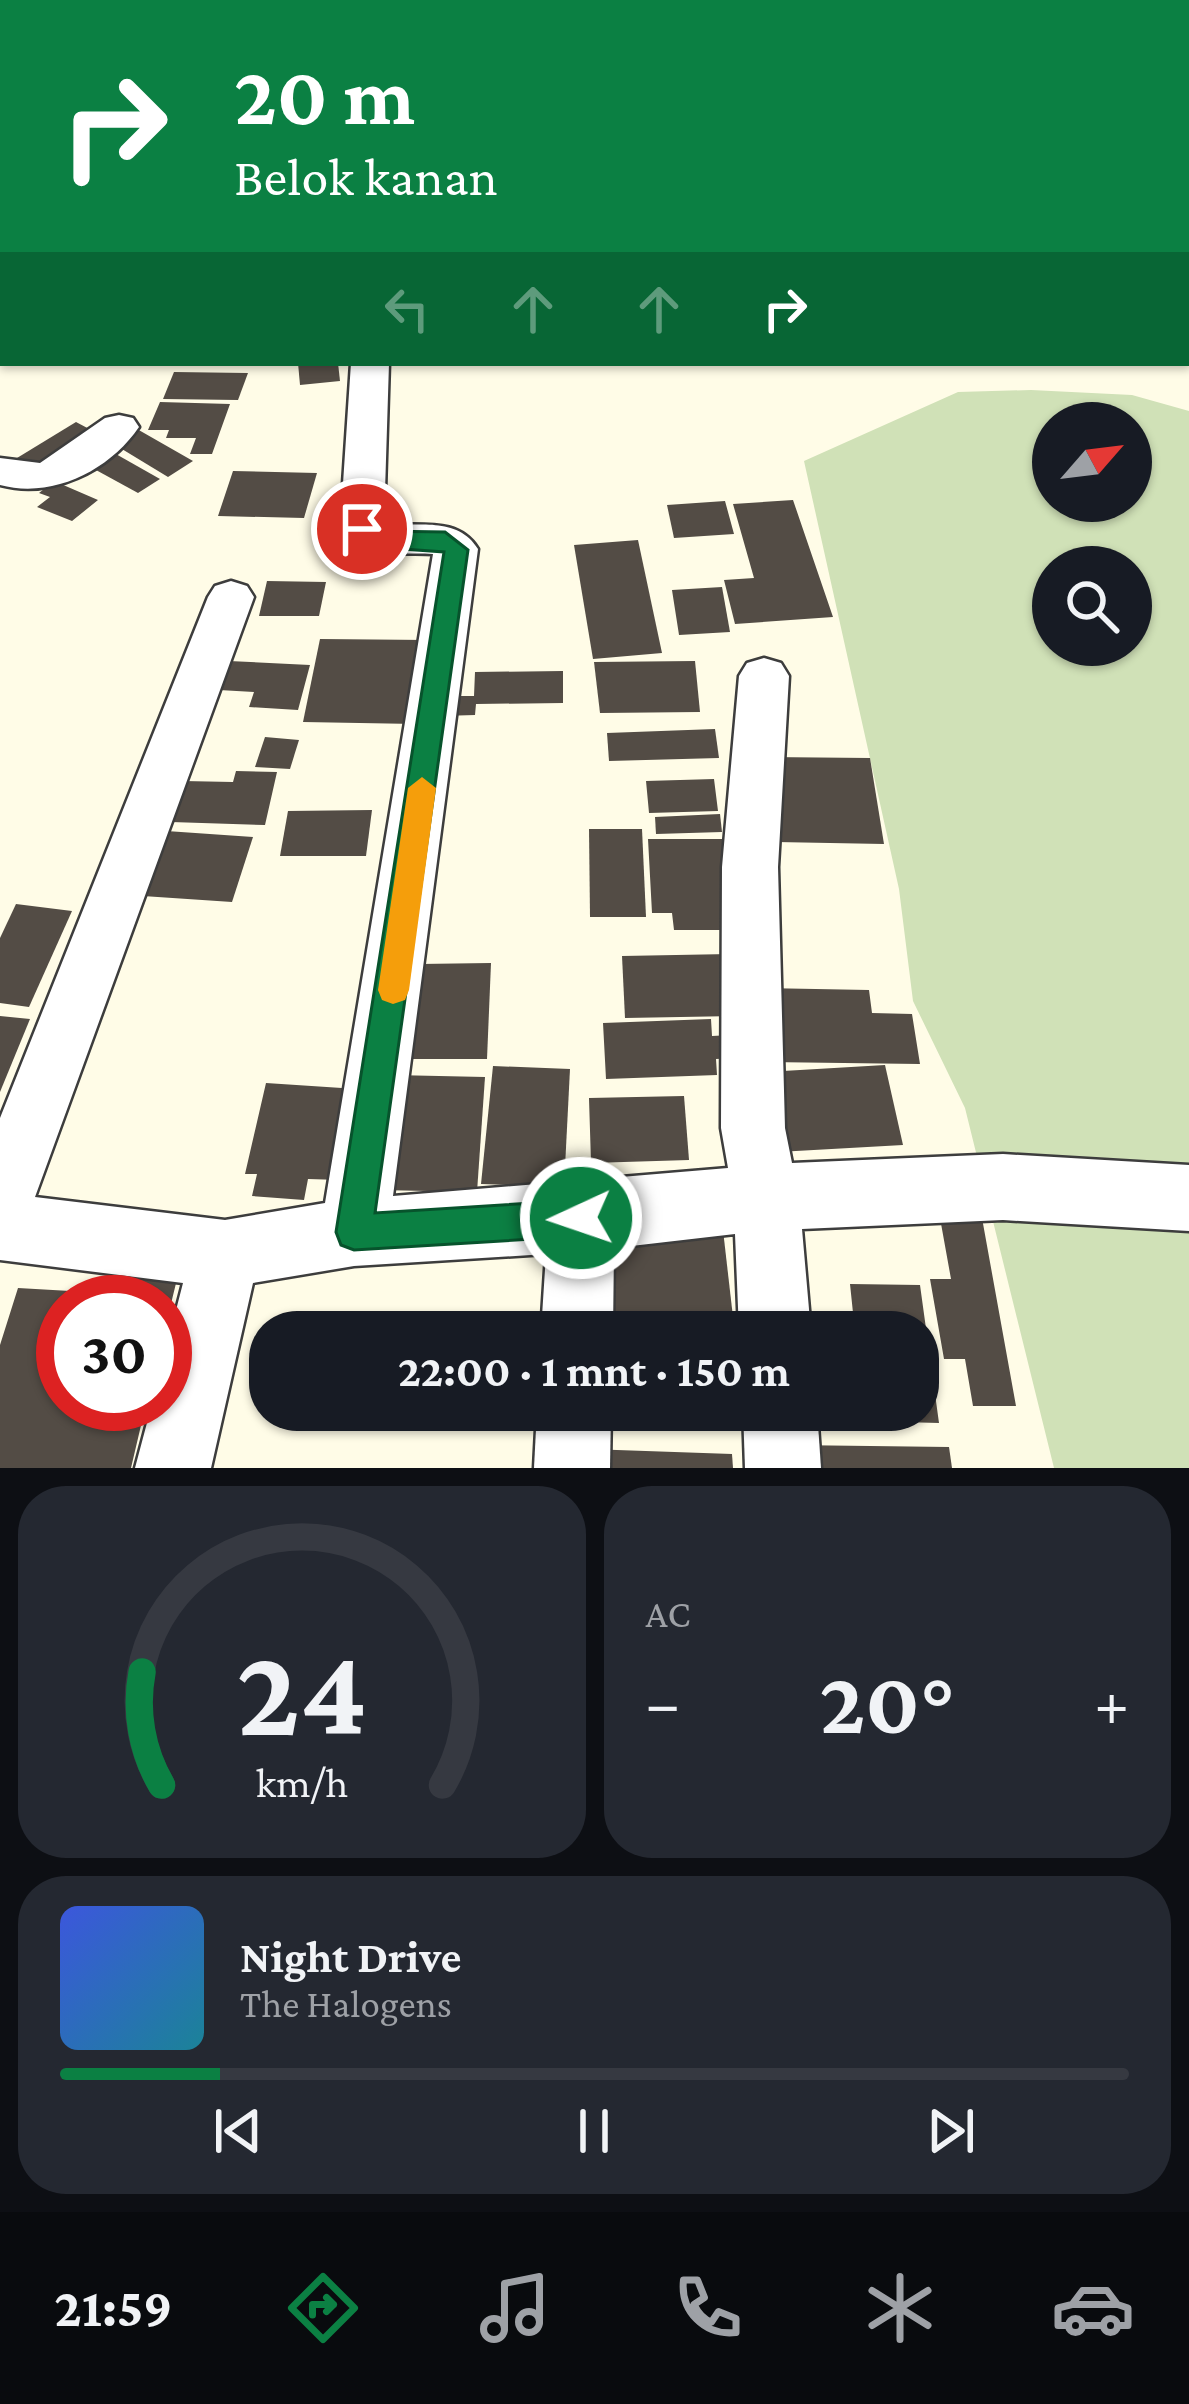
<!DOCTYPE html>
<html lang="id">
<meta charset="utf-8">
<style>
body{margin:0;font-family:"Crimson Pro",serif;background:#242831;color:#f1f3f6;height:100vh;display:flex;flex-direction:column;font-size:45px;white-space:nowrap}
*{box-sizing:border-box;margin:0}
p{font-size:39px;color:#9ea1a6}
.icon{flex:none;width:66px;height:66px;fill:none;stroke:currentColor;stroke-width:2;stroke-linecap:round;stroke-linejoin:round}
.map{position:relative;height:1468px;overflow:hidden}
.panel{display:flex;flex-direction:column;gap:18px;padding:18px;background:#0d0f14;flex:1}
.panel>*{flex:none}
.guide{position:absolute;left:0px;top:0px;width:1191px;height:366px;box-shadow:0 3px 9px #0004;background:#0b8043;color:#fff;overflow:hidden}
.needle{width:78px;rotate:62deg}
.buttons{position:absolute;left:1032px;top:402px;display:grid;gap:24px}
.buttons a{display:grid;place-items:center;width:120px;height:120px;border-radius:50%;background:#171b24;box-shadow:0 3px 9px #0004;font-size:60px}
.speed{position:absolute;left:36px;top:1275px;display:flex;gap:24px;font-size:60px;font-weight:700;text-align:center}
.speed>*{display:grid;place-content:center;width:156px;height:156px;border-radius:50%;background:#171b24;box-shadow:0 3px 9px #0004;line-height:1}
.speed .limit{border:18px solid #d22;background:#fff;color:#111}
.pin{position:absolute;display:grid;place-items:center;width:102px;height:102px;color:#fff;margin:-51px;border:6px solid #fff;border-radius:50%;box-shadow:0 3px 12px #0007}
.me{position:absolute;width:132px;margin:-66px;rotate:267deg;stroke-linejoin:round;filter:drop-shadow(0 0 9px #0008)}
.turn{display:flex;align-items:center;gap:42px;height:252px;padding:0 36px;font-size:54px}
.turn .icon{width:156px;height:156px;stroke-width:2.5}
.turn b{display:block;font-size:84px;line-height:102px}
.lanes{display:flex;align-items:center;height:114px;padding:0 36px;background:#0003;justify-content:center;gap:60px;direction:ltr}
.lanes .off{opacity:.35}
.big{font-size:90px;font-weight:700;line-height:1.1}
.panel .card{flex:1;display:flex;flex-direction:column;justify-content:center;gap:18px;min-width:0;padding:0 42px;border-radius:48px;background:#242831}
.panel .dial{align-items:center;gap:0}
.dial svg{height:312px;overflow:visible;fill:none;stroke:#363941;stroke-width:7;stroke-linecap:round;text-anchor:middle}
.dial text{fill:#f1f3f6;stroke:none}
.song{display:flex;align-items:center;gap:36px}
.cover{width:144px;height:144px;border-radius:18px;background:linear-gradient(135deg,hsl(230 70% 55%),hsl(190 70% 35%))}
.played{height:12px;border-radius:6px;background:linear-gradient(90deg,#0b8043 15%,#363941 15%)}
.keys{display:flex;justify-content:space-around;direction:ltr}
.heat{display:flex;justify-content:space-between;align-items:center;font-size:66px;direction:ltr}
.panel .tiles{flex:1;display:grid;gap:18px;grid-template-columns:1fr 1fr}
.card:last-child{grid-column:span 2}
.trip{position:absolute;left:249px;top:1311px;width:690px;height:120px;border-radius:48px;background:#171b24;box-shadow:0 3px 9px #0004;font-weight:700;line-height:120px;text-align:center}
.menu{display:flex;height:192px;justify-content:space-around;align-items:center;background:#090b0e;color:#9ea1a6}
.menu .icon{width:84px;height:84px}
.menu .on{color:#0b8043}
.menu b{font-size:54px;color:#f1f3f6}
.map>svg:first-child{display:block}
</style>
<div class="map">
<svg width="1189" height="1468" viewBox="0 0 1189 1468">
<rect width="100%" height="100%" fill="#fffce7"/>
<path fill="#d0e1b7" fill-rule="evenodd" d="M 1031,390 L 1132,395 L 1189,411 L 1189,1468 L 1054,1468 L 965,1108 L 913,1001 L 899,889 L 804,461 L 958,392 ZM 1053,423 L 1131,423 L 1131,501 L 1053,501 ZM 1053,567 L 1131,567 L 1131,645 L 1053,645 Z"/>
<g fill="#534c45">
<path d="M 298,363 L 338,363 L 340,381 L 300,385 Z"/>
<path d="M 174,372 L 248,373 L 238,400 L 163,399 Z"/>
<path d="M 160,402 L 230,404 L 212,454 L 190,454 L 196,438 L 166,438 L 169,430 L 148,430 Z"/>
<path d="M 76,422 L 93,431 L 34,468 L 17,458 Z"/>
<path d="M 137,429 L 193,461 L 168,477 L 112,443 Z"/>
<path d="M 107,449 L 160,479 L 138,493 L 85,464 Z"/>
<path d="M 233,471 L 317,473 L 304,518 L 218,516 Z"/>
<path d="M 54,481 L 98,500 L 72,521 L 37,507 L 50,497 L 39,493 Z"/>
<path d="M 793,500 L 833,617 L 735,624 L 724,580 L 754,578 L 733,504 Z"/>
<path d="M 725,501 L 734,534 L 674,538 L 667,505 Z"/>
<path d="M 638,540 L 662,653 L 593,659 L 574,545 Z"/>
<path d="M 267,581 L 326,582 L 319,616 L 259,616 Z"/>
<path d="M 722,587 L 730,632 L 679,635 L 672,590 Z"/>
<path d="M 320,639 L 427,640 L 416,724 L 303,722 Z"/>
<path d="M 229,661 L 310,665 L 298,710 L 249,707 L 254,692 L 219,690 Z"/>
<path d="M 695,661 L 700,712 L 600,713 L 594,662 Z"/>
<path d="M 563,671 L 563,703 L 476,704 L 475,715 L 441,716 L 443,696 L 474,696 L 475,672 Z"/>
<path d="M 715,729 L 719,758 L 609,761 L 607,733 Z"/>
<path d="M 265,737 L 299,740 L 290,769 L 255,767 Z"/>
<path d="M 767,757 L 870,758 L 884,844 L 776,842 Z"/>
<path d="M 236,771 L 277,772 L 265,825 L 171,822 L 183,781 L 233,782 Z"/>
<path d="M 714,779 L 718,811 L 649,813 L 646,781 Z"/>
<path d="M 372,810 L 366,856 L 280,856 L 288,811 Z"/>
<path d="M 720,814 L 722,832 L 656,834 L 655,817 Z"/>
<path d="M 589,829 L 642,829 L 646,917 L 590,917 Z"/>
<path d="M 152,830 L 253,837 L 232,902 L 128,895 Z"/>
<path d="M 648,839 L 724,839 L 732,930 L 674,930 L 672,913 L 652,913 Z"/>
<path d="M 16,904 L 72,911 L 29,1007 L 0,1003 L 0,938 Z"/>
<path d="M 730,954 L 736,1016 L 625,1018 L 622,956 Z"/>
<path d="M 491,963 L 487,1059 L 410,1059 L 419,964 Z"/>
<path d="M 761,988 L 869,990 L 872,1013 L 912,1014 L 920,1064 L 767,1062 Z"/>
<path d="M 0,1016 L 30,1019 L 0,1092 Z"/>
<path d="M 711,1019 L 712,1036 L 731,1035 L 735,1058 L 716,1059 L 717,1075 L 606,1079 L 603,1023 Z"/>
<path d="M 885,1065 L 903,1145 L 778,1152 L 766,1072 Z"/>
<path d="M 493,1066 L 570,1069 L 564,1187 L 481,1184 Z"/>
<path d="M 393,1075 L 485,1077 L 477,1192 L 379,1190 Z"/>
<path d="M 266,1083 L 357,1089 L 340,1180 L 308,1179 L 304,1200 L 252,1196 L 257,1174 L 245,1174 Z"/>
<path d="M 684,1096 L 689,1160 L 591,1163 L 589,1098 Z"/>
<path d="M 940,1218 L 982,1218 L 1016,1406 L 973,1406 L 965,1359 L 944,1359 L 930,1279 L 951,1279 Z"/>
<path d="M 723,1230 L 734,1326 L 607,1332 L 602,1236 Z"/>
<path d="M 112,1268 L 179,1271 L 167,1320 L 165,1302 L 63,1302 L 63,1404 L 146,1404 L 131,1468 L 0,1468 L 0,1345 L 18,1288 L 105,1293 Z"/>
<path d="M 850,1284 L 920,1285 L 939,1423 L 865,1421 L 864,1410 L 918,1410 L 918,1332 L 855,1332 Z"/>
<path d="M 791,1445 L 949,1447 L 952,1468 L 793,1468 Z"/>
<path d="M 588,1449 L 732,1454 L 733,1468 L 588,1468 Z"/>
</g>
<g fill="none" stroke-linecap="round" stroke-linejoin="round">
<defs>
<g id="minor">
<path d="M 212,0 L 275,0 L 277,3 L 213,3 Z"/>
<rect x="0" y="15" width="3" height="16"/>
<path d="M 3,79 L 3,99 L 0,100 L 0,80 Z"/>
<rect x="0" y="159" width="3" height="20"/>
<path d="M 351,363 L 389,363 L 384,523 C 417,528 457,515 478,549 L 393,1196 L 728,1168 L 721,1128 L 722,867 L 739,676 L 747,663 L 764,658 L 781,663 L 789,676 L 778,867 L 785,1128 L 792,1163 L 1003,1154 L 1189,1165 L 1189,1231 L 1003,1220 L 802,1229 L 811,1332 L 739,1332 L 735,1234 L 614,1248 L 613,1332 L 541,1332 L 546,1254 L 354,1266 L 253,1283 L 211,1468 L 135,1468 L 152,1404 L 165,1404 L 165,1353 L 183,1283 L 0,1260 L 0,1118 L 208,597 L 215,586 L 231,581 L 247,586 L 254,597 L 35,1197 L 225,1220 L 325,1203 L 433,554 C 400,551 361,562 340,529 Z"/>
<path d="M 119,415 L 133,418 L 139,427 C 109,471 52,499 0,485 L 0,458 L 40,463 L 105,418 Z"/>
<path d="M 537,1410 L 611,1410 L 610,1468 L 534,1468 Z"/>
<path d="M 743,1410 L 817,1410 L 821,1468 L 745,1468 Z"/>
</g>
</defs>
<use href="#minor" stroke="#3d3d3d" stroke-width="5"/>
<use href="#minor" fill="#fff" fill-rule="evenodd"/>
</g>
<path fill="#0b8043" stroke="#07532c" stroke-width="3" d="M 362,521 L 379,531 L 445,532 L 468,550 L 375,1213 L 581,1200 L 594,1206 L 599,1218 L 594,1231 L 581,1236 L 354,1250 L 341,1245 L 336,1232 L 444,552 L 374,547 L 350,529 Z"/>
<path fill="#f59e0b" d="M 422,777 L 436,788 L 409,990 L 405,1000 L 393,1004 L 382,1000 L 378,990 L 408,788 Z"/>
</svg>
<div class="buttons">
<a><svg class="needle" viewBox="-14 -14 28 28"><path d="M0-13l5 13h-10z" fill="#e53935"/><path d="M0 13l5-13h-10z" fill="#9ea1a6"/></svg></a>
<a><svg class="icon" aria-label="search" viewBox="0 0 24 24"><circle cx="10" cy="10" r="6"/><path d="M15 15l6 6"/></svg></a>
</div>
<div class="speed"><div class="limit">30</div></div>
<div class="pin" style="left:362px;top:529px;background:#d93025"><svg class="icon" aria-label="arrive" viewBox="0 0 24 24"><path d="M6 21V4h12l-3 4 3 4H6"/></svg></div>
<svg class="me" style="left:581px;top:1218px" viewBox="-20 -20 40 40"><circle r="17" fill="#0b8043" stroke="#fff" stroke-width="3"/><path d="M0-11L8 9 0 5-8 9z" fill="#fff"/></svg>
<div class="trip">22:00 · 1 mnt · 150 m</div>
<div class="guide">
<div class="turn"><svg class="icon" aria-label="right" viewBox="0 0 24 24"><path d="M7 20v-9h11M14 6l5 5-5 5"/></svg><div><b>20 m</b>Belok kanan</div></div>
<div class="lanes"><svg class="icon off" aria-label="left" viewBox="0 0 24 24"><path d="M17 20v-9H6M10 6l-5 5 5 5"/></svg><svg class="icon off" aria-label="ahead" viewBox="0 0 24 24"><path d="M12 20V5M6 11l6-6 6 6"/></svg><svg class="icon off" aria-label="ahead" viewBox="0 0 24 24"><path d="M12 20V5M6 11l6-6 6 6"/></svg><svg class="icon" aria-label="right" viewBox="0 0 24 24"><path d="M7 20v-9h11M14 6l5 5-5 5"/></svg></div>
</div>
</div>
<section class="panel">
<div class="tiles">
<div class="card dial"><svg viewBox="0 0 100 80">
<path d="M14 69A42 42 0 1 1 86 69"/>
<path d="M14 69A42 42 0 0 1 9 40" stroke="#0b8043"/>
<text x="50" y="56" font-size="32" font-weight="700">24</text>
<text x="50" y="72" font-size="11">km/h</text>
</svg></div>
<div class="card"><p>AC</p>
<div class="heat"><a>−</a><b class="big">20°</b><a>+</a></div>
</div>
<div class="card">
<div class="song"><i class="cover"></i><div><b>Night Drive</b><p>The Halogens</p></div></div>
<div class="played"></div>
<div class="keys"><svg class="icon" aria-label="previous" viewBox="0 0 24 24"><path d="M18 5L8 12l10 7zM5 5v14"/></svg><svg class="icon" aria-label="pause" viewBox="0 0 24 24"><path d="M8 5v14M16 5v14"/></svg><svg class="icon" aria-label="next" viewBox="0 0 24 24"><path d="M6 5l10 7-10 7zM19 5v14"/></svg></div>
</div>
</div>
</section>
<nav class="menu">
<b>21:59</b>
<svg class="icon on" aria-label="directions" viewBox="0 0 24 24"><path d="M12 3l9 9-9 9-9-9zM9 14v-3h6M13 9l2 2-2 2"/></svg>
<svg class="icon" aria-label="music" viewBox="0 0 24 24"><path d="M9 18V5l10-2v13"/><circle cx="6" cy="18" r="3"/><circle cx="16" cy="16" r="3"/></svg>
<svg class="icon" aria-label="phone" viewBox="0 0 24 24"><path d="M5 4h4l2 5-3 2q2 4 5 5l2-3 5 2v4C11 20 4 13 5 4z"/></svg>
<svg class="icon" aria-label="climate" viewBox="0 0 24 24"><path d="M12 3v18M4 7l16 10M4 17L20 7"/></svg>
<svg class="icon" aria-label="car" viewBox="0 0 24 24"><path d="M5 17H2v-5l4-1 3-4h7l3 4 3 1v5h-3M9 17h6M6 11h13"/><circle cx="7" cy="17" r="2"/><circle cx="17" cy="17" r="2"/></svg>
</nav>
